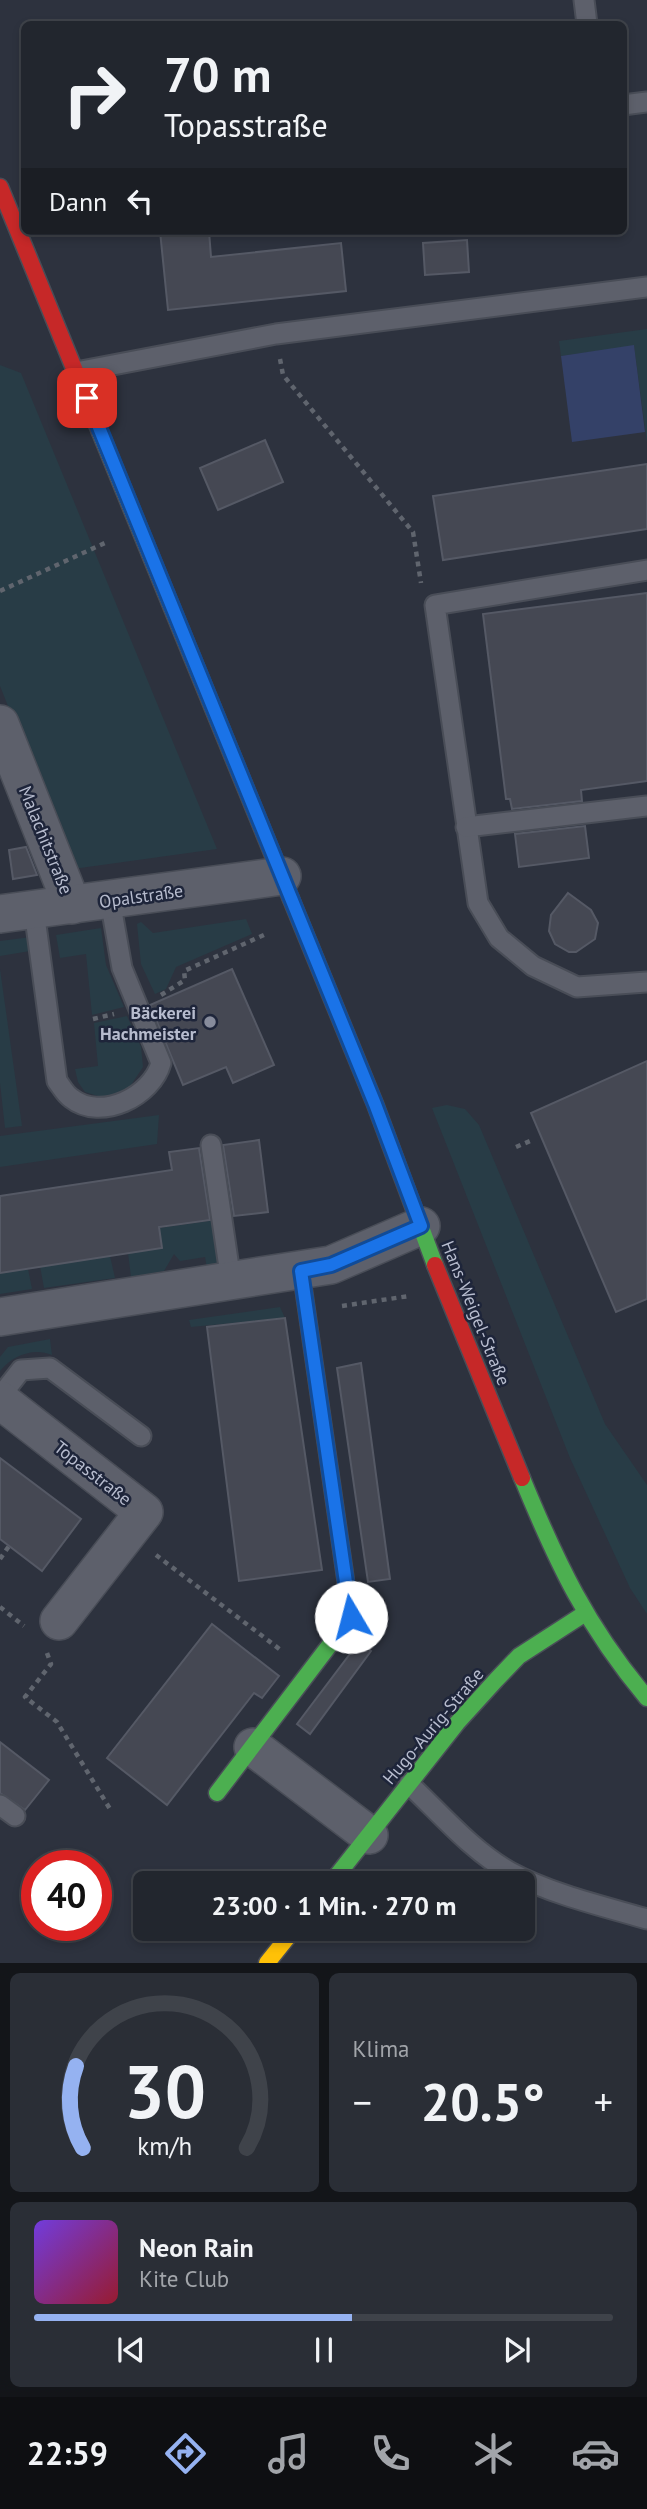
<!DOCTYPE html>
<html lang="de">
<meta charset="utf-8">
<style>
body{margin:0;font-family:"PT Sans",sans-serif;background:#2a2e36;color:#f1f3f6;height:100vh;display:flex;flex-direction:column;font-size:26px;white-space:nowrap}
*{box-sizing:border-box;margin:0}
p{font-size:23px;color:#a2a5aa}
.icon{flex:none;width:38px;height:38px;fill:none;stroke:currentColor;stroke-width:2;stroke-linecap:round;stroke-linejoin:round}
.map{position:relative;height:1963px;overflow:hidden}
.drawer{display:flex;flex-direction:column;gap:10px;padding:10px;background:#131519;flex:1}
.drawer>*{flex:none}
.top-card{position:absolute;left:21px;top:21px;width:606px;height:214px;border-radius:10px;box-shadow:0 4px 10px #0003,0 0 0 2px #3f434a;background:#22262e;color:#f1f3f6;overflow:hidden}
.speed{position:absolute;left:21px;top:1850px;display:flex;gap:14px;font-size:35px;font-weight:700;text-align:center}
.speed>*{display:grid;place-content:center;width:91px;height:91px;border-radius:50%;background:#22262e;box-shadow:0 4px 10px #0003,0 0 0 2px #3f434a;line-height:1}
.speed .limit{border:10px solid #d22;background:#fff;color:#111}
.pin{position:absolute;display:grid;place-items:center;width:60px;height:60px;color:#fff;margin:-30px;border-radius:14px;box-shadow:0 4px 10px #0006}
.me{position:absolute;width:77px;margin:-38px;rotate:352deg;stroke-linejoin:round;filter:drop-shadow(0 0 5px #0008)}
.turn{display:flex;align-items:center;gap:24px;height:147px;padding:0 28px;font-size:32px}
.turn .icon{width:91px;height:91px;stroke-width:2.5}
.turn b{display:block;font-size:49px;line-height:60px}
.then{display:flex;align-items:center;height:66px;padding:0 28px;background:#0003;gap:14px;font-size:26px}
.big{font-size:52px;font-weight:600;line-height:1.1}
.drawer .widget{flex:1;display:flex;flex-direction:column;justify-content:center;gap:10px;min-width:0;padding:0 24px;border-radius:10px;background:#2a2e36}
.drawer .dial{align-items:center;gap:0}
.dial svg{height:182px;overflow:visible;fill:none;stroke:#3f434a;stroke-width:7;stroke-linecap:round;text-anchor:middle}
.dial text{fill:#f1f3f6;stroke:none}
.song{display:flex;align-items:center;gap:21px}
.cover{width:84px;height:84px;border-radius:10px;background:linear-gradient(135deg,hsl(260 70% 55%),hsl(350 70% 35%))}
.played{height:7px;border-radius:4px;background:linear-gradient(90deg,#95b2f1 55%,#3f434a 55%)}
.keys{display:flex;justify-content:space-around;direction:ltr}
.heat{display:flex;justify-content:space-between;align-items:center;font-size:38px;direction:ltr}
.drawer .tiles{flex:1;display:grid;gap:10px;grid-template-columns:1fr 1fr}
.widget:last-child{grid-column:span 2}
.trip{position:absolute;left:133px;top:1871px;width:402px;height:70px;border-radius:10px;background:#22262e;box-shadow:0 4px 10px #0003,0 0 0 2px #3f434a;font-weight:600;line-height:70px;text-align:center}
.tabs{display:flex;height:112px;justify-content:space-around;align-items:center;background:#0e0f12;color:#a2a5aa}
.tabs .icon{width:49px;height:49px}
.tabs .active{color:#95b2f1}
.tabs b{font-size:32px;color:#f1f3f6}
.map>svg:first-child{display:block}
</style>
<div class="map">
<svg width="647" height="1963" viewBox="0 0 647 1963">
<rect width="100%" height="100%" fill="#2d323e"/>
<g fill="#283c46">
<path d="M 647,329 L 647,443 L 634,346 L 561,356 L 559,341 Z"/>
<path d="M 0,365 L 21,373 L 217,849 L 73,869 L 0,686 Z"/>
<path d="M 246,919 L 252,934 L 176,967 L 166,989 L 155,994 L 141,964 L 137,924 L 141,922 L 153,933 Z"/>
<path d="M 101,928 L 106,965 L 124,1007 L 92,1015 L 86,954 L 60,958 L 56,935 Z"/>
<path d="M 31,937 L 30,951 L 0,956 L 0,941 Z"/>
<path d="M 0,969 L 22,1126 L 5,1128 L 0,1083 Z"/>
<path d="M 127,1016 L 141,1047 L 143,1067 L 129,1088 L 104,1098 L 85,1092 L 78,1082 L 75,1069 L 98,1066 L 94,1023 Z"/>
<path d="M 447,1105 L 465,1109 L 479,1125 L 605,1424 L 647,1485 L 647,1614 L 630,1588 L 570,1458 L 432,1108 Z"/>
<path d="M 159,1115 L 157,1144 L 0,1167 L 0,1136 Z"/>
<path d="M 216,1220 L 220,1263 L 207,1268 L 205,1257 L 180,1261 L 174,1254 L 164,1271 L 131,1277 L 128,1253 L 162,1248 L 159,1228 Z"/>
<path d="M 110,1256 L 115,1278 L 44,1288 L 40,1266 Z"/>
<path d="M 28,1269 L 32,1289 L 0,1294 L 0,1273 Z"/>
<path d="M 280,1307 L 285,1318 L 191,1327 L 189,1320 Z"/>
<path d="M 50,1339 L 52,1355 C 33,1347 12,1356 0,1371 L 0,1357 L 8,1347 Z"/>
</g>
<path fill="#344168" d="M 634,345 L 645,432 L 572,442 L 561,356 Z"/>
<g fill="#454853" stroke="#555965" stroke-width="2">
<path d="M 160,231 L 209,231 L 211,257 L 341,243 L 346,291 L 168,310 Z"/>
<path d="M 467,240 L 469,272 L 425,275 L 423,243 Z"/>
<path d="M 265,440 L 283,482 L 218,510 L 200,468 Z"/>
<path d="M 647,464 L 647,529 L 443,560 L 433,496 Z"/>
<path d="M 647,593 L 647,781 L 581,790 L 582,801 L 512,809 L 510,799 L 506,799 L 483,614 Z"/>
<path d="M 585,826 L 589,858 L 519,867 L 515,834 Z"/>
<path d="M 26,847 L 37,875 L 13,879 L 9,850 Z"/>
<path d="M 568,893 L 591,910 L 598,923 L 595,939 L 576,952 L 569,952 L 555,944 L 549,931 L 551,915 Z"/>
<path d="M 232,969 L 274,1065 L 233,1083 L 226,1067 L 183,1085 L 150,1005 Z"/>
<path d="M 647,1061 L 647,1299 L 616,1312 L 531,1113 Z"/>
<path d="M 259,1140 L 268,1212 L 234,1216 L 223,1145 Z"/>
<path d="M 199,1148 L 210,1220 L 159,1227 L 162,1248 L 0,1273 L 0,1196 L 172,1170 L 169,1152 Z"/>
<path d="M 285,1318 L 322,1570 L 239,1581 L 207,1327 Z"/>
<path d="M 361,1363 L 390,1579 L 368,1582 L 337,1368 Z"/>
<path d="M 0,1458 L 81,1519 L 42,1571 L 0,1539 Z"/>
<path d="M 212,1624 L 279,1676 L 262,1698 L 254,1693 L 167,1805 L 107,1758 Z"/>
<path d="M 359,1642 L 371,1651 L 310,1734 L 297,1724 Z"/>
<path d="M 0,1742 L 49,1780 L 25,1810 L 0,1793 Z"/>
</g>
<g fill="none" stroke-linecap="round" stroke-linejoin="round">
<defs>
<g id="lane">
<path d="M 584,0 L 587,24"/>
<path d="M 623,105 L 647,102"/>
<path d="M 76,372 L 276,334 L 647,287"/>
<path d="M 647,570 L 435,605 L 478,903 L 499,938 L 533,966 L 577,987 L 647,982"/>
<path d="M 466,827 L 647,806"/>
<path d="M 34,910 L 57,1081 C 61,1086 65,1094 71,1098 C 101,1122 152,1096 161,1063 L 122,968 L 110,900"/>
<path d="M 211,1145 L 231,1281"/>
<path d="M 0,1397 L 21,1370 L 50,1368 L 141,1436"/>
<path d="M 409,1784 C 441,1814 472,1851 510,1872 C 551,1894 602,1906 647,1919"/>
<path d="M 0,1805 L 15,1816"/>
</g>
<g id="street">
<path d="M 0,724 L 72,905"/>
<path d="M 0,914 L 282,876"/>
<path d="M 0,1317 L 331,1265 L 421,1226"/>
<path d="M 0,1400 L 144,1512 L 59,1621"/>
<path d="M 253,1747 L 369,1835"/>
</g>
<g id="fast">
<path d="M 291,899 L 375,1104 L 435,1265"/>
<path d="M 522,1478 C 557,1563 587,1627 647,1698"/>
<path d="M 217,1793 L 351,1617 L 301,1271"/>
<path d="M 331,1883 L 457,1723 L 496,1680 L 519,1656 L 584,1614"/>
</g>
<g id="slow">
<path d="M 100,432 L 291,899"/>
<path d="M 267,1963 L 295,1928"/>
</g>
<g id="jam">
<path d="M 0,187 L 100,432"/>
<path d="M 435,1265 L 522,1478"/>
</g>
</defs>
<use href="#lane" stroke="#494d57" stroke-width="23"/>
<use href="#street" stroke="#494d57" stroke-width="40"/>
<use href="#fast" stroke="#494d57" stroke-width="19"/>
<use href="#slow" stroke="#494d57" stroke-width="19"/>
<use href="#jam" stroke="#494d57" stroke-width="19"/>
<g stroke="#60656e" stroke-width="4.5" stroke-dasharray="5 5" stroke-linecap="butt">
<path d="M 280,359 L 283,375 L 413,532 L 421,583"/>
<path d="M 0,591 L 107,542"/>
<path d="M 161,995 L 185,980 L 184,971 L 266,934"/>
<path d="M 93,1019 L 114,1014"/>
<path d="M 516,1147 L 530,1141"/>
<path d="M 342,1306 L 409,1296"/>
<path d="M 156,1555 L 282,1651"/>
<path d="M 0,1559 L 9,1546"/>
<path d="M 0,1607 L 24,1626"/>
<path d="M 47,1653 L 51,1664 L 25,1697 L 57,1722 L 110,1809"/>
</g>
<use href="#lane" stroke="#5d606b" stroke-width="19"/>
<use href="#street" stroke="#5d606b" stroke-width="37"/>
<use href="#fast" stroke="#4caf50" stroke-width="16"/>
<use href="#slow" stroke="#ffc107" stroke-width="16"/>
<use href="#jam" stroke="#c62828" stroke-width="16"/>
</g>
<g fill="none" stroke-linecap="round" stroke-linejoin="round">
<defs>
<path id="route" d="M 87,398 L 375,1104 L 421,1226 L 331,1265 L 301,1271 L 351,1617"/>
</defs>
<use href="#route" stroke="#114b97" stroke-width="18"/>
<use href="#route" stroke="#1a73e8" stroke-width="12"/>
</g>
<circle fill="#878c9c" stroke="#1e253a" stroke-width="2.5" cx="210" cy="1022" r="7"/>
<g text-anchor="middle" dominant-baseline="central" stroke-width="5" stroke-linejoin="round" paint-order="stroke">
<g font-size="18" fill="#b7bcce" stroke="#1e253a">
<text transform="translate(46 840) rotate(68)">Malachitstraße</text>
<text transform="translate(141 896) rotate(-8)">Opalstraße</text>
<text transform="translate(476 1313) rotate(68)">Hans-Weigel-Straße</text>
<text transform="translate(93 1473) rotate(38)">Topasstraße</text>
<text transform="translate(433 1726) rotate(-50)">Hugo-Aurig-Straße</text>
</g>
<g font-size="18" font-weight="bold" fill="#b7bcce" stroke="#1e253a" text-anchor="end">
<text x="196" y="1012">Bäckerei<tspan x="196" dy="21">Hachmeister</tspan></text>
</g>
</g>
</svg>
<div class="speed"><div class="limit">40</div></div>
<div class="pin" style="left:87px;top:398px;background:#d93025"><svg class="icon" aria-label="arrive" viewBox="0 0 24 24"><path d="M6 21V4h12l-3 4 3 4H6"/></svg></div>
<svg class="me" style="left:351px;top:1617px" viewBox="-20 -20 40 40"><circle r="19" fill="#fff"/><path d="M0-13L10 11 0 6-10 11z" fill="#1a73e8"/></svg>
<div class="trip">23:00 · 1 Min. · 270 m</div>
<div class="top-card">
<div class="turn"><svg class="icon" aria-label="right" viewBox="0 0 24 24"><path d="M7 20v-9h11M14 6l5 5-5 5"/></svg><div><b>70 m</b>Topasstraße</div></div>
<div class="then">Dann<svg class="icon" aria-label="left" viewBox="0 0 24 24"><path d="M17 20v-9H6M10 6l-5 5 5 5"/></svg></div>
</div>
</div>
<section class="drawer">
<div class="tiles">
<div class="widget dial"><svg viewBox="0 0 100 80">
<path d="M14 69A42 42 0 1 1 86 69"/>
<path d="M14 69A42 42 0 0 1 11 33" stroke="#95b2f1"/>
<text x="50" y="56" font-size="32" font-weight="700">30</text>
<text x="50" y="72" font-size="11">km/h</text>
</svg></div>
<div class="widget"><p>Klima</p>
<div class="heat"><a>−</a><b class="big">20.5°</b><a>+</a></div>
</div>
<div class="widget">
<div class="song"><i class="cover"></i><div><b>Neon Rain</b><p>Kite Club</p></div></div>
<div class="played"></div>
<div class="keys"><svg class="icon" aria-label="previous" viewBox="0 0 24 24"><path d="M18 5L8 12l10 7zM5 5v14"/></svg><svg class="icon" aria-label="pause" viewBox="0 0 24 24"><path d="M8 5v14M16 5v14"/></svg><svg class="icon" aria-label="next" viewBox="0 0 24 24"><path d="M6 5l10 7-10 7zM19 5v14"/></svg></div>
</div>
</div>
</section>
<nav class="tabs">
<b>22:59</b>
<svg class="icon active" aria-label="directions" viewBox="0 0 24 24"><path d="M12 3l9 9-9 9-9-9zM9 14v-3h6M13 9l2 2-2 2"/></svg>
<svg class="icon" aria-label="music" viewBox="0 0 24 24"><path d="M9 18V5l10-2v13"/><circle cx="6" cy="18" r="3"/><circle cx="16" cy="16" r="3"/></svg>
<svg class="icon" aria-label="phone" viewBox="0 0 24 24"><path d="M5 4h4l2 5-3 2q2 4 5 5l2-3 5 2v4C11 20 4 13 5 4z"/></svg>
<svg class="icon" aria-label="climate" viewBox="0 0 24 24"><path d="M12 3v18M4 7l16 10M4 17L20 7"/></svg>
<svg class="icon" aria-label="car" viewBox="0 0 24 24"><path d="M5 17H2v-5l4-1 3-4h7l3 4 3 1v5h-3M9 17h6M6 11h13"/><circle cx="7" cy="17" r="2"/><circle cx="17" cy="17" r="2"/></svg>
</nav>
